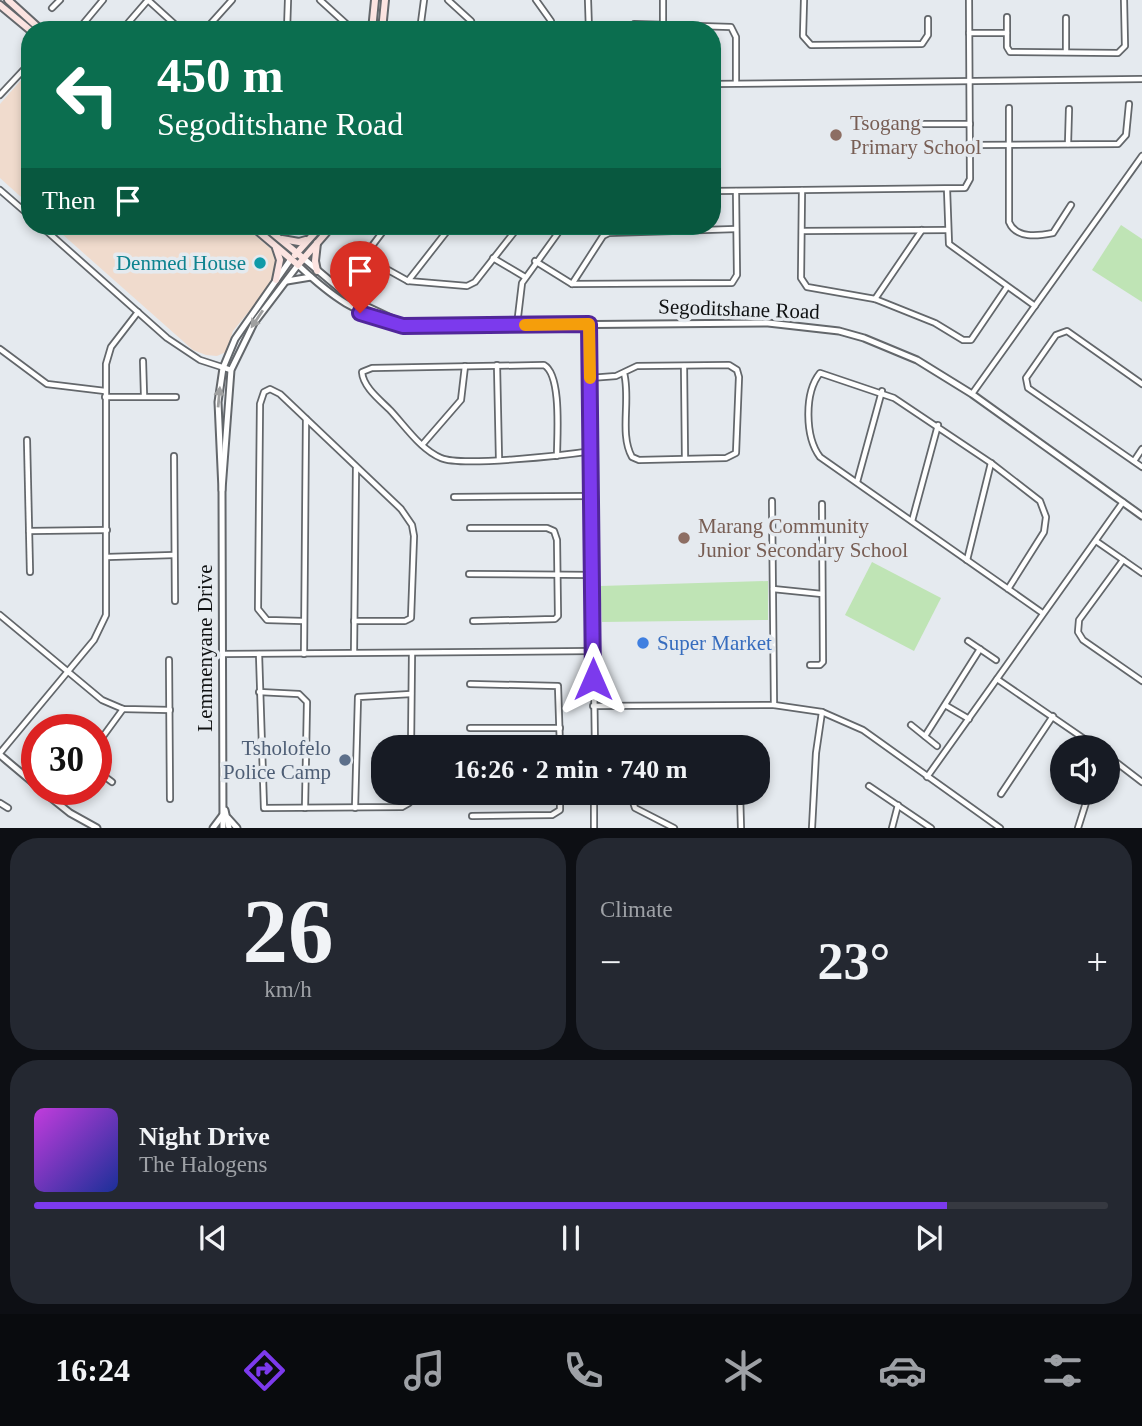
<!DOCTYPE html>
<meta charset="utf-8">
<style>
body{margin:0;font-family:Georgia,serif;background:#242831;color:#f1f3f6;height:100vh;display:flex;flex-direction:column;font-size:26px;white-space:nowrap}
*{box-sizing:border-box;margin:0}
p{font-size:23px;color:#9ea1a6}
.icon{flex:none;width:38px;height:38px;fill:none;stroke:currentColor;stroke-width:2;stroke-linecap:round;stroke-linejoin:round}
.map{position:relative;height:828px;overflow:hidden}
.sheet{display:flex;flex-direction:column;gap:10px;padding:10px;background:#0d0f14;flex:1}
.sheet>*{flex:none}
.top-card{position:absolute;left:21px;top:21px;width:700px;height:214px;border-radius:28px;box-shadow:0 4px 10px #0003;background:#0b6e4f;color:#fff;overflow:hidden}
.buttons{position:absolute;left:1050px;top:735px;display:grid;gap:14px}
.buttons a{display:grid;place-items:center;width:70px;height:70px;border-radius:50%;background:#171b24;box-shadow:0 4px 10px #0003;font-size:35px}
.speed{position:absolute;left:21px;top:714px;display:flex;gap:14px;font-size:35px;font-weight:700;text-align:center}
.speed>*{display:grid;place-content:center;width:91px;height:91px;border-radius:50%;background:#171b24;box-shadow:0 4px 10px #0003;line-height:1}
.speed .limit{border:10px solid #d22;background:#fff;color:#111}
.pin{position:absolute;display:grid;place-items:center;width:60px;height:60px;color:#fff;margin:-72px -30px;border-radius:50% 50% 50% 0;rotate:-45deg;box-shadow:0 0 7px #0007}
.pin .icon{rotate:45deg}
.me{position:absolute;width:77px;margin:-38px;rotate:0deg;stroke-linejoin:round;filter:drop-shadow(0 0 5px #0008)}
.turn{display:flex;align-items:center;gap:24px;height:147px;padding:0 21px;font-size:32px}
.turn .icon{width:91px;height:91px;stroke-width:2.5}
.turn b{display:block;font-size:49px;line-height:60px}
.then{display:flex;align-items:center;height:66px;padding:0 21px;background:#0003;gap:14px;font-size:26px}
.big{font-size:52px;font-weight:600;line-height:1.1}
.sheet .card{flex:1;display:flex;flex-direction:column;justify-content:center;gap:10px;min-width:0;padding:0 24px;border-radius:28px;background:#242831}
.sheet .dial{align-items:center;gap:0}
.dial b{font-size:91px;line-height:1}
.song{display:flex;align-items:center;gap:21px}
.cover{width:84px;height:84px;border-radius:10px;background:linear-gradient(135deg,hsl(290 70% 55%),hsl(230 70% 35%))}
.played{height:7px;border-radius:4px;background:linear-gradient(90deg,#7c3aed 85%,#363941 85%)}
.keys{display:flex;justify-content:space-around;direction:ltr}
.heat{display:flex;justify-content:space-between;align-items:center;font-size:38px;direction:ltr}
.sheet .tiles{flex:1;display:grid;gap:10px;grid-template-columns:1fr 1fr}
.card:last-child{grid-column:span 2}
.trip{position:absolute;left:371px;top:735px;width:399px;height:70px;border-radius:28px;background:#171b24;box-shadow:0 4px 10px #0003;font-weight:600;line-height:70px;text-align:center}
.menu{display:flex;height:112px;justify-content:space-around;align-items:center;background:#090b0e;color:#9ea1a6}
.menu .icon{width:49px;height:49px}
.menu .selected{color:#7c3aed}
.menu b{font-size:32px;color:#f1f3f6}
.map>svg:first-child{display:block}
</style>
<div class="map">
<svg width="1142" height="828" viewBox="0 0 1142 828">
<rect width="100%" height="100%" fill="#e5eaef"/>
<g fill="#f0dbcd">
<path d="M 30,70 L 30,205 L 0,178 L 0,104 Z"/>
<path d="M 53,226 L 245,226 L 278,255 L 280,260 L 272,283 L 233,331 L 226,352 L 217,356 L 206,355 L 193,350 Z"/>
</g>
<g fill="#bfe4b5">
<path d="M 1121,225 L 1142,239 L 1142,302 L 1092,270 Z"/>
<path d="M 872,562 L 941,598 L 914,651 L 845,615 Z"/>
<path d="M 768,581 L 768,620 L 602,622 L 600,586 Z"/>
</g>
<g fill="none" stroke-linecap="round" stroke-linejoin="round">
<defs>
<g id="minor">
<path d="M 148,0 L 181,30"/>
<path d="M 320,0 L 353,30"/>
<path d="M 448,0 L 471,21"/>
<path d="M 536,0 L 551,21 L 552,30"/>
<path d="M 588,0 L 589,30"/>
<path d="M 663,0 L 663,26"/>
<path d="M 804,0 L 803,36 L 811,45 L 922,44 L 928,35 L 928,19"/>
<path d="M 52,8 L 60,0"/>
<path d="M 1007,17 L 1007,47 L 1010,52 L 1118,53 L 1125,46 L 1124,0"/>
<path d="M 1066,18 L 1066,52"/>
<path d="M 78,30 L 103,0"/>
<path d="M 122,30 L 148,0"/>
<path d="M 205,30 L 232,0"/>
<path d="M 287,30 L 288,0"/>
<path d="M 420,30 L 424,0"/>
<path d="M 628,30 L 634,24 L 731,27 L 736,37 L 736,83"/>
<path d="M 969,33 L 1007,33"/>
<path d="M 712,84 L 1142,79"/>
<path d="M 0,95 L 30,63"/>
<path d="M 1009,108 L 1009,222 C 1016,239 1038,236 1053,233 L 1071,205"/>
<path d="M 906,124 L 970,124"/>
<path d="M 1068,144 L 1069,109"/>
<path d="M 970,145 L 1118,144 L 1126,135 L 1129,104"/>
<path d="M 947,189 L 949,244 L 1035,306"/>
<path d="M 0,190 L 30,216"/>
<path d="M 802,190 L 801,278 L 807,287 L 875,299 L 935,323 L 963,340 L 971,340 L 1007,287"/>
<path d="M 712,191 L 965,188 L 970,179 L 969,0"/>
<path d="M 41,226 L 167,338 L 200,360 L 231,370"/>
<path d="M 387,226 L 369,250 L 372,261 L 408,281 L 467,286 L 475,282 L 519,226"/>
<path d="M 802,231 L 947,230"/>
<path d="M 493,258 L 525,277"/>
<path d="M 535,261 L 572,284 L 732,283 L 737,275 L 736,191"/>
<path d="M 408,281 L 451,226"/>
<path d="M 572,284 L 603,236 L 609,233 L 736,229"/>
<path d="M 875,299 L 922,230"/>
<path d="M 517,325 L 522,283 L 563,226"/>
<path d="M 589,325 L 595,747"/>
<path d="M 0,349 L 47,384 L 105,391"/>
<path d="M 143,361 L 144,395"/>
<path d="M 497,365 L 499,459"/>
<path d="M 684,366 L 685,458"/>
<path d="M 590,378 L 616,376 L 637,366 L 729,365 L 737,370 L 739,377 L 736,453 L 726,458 L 639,460 L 632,457 C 619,434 631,399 624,373"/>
<path d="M 1142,384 L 1067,331 L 1056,335 L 1026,378 L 1028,388 L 1142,467"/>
<path d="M 972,394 L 1142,156"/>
<path d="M 105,397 L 176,397"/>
<path d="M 27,440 L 30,572"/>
<path d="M 422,445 L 461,400 L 465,366"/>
<path d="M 174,456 L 175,601"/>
<path d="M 557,456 C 557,436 562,375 544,365 L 372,368 L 362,372 C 363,387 380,400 390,410 C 405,426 421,450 441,458 C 461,467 566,455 592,451"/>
<path d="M 1134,461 L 1142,449"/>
<path d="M 857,482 L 882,391"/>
<path d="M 454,497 L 592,496"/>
<path d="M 772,501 L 774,705"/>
<path d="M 912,521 L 938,425"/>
<path d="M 470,528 L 547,528 L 554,531 L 557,540 L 558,616 L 555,619 L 473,621"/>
<path d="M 29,531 L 107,530"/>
<path d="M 1096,541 L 1142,573"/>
<path d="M 107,557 L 174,555"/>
<path d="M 967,560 L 991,463"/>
<path d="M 1123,560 L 1079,620 L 1078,632 L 1083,640 L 1142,681"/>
<path d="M 469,574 L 592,575"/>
<path d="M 773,589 L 822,594"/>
<path d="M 1008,589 L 1044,532 L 1046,517 L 1040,501 L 991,463 L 894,398 L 820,373 C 804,393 805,437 820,457 L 1041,612"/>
<path d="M 0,615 L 102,700 L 123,709 L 170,710"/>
<path d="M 303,621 L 267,620 L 258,609 L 260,404 L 264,392 L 270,389 L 280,394 L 401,509 L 412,525 L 414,536 L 411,618 L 405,621 L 354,621"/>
<path d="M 968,641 L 996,660"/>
<path d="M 354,652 L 356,468"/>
<path d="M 222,654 L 593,651"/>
<path d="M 259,654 L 264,808 L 402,807 L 409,803 L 410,793"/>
<path d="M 304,654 L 306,419"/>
<path d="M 169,660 L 170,799"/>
<path d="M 810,665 L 820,665 L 823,662 L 822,504"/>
<path d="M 997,679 L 1096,747"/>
<path d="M 470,684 L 558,686 L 560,747"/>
<path d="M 259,692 L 299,694 L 307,702 L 305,808"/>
<path d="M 945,705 L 969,719"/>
<path d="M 593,706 L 774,705 L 822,712 L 863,730 L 1000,828"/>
<path d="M 911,725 L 937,746"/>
<path d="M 470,728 L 560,728"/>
<path d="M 925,736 L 980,649"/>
<path d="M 96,746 L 123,709"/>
<path d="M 595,746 L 736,747"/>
<path d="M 411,747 L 412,653"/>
<path d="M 0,753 L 94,640 L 106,615 L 106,364 L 111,347 L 138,312"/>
<path d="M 1108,756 L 1142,782"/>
<path d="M 96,770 L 112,782"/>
<path d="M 927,777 L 1123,502"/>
<path d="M 869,786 L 931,828"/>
<path d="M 630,793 L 635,808 L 674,828"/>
<path d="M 740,793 L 741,828"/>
<path d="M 1001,794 L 1053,716"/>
<path d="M 0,803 L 8,808"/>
<path d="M 355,808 L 358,697 L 411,694"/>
<path d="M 472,816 L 552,815 L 560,810 L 560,793"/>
<path d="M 594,828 L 594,793"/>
<path d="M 812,828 L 816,753 L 822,712"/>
<path d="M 892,828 L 898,805"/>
<path d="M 1078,828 L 1089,793"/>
</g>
<g id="tertiary">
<path d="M 303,258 L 353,300 L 406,325"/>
<path d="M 287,281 L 311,277"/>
<path d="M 222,490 L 231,370 L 254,323 L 298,265 C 333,298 356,314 403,326 L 768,323 L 839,331 L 864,338 L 917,360 L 972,394 L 1142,516"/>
<path d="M 0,755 L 37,786"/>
<path d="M 40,789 L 70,813 L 97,828"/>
<path d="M 225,810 L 229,828"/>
<path d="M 228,818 L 237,828"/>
<path d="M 213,828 L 222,816"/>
<path d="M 223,828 L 222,490 L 218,402 L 223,368 L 235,339 L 291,259"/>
</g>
<g id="secondary">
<path d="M 8,0 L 41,30"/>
<path d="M 0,5 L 30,30"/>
<path d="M 372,30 L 375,0"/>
<path d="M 382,30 L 385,0"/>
<path d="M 29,63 L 30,62"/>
<path d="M 252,226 L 298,265 L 332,226"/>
<path d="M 264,226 L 303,258"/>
<path d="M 282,239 L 299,242 L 306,240"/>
<path d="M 276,248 L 280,260 L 276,280"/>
<path d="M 295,255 L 321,226"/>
<path d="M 317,271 L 315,261 L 317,243"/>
</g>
</defs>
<use href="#minor" stroke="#63676b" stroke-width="8"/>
<use href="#tertiary" stroke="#63676b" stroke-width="9"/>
<use href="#secondary" stroke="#63676b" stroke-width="10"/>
<use href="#minor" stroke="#fff" stroke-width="4.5"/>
<use href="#tertiary" stroke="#fff" stroke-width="5"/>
<use href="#secondary" stroke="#fce4e1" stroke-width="6"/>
</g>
<defs><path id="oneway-solid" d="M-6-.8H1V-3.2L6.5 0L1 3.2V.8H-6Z" transform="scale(1.75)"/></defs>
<g fill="#9fa0a0">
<use href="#oneway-solid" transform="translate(257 319) rotate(124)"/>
<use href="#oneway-solid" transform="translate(219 397) rotate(-85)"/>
</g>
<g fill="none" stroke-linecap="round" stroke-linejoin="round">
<defs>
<path id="route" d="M 360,313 L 403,326 L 589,324 L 593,679"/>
</defs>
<use href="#route" stroke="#51269a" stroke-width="18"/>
<use href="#route" stroke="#7c3aed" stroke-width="12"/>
<path stroke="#f59e0b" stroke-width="12" d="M 525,325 L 589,324 L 590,378"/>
</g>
<g fill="#8d6e63" stroke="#e5eaef" stroke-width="2.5">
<circle cx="836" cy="135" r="7"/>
<circle cx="684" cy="538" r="7"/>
</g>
<circle fill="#0f9aa8" stroke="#e5eaef" stroke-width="2.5" cx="260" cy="263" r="7"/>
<circle fill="#3f7fe0" stroke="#e5eaef" stroke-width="2.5" cx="643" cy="643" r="7"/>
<circle fill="#5c6f8a" stroke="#e5eaef" stroke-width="2.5" cx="345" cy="760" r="7"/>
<g text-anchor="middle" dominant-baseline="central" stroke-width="7" stroke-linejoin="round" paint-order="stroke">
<g font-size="21" fill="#785e54" stroke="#e5eaef" text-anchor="start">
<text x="850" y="123">Tsogang<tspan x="850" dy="24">Primary School</tspan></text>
<text x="698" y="526">Marang Community<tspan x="698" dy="24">Junior Secondary School</tspan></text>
</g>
<g font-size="21" fill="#0d838f" stroke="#e5eaef" text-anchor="end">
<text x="246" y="263">Denmed House</text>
</g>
<g font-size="21" fill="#0f1112" stroke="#e5eaef">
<text transform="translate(739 309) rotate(2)">Segoditshane Road</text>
<text transform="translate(205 648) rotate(-90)">Lemmenyane Drive</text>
</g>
<g font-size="21" fill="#366cbe" stroke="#e5eaef" text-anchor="start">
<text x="657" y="643">Super Market</text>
</g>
<g font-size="21" fill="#4e5e75" stroke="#e5eaef" text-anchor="end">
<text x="331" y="748">Tsholofelo<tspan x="331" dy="24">Police Camp</tspan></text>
</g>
</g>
</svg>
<div class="buttons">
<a><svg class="icon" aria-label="sound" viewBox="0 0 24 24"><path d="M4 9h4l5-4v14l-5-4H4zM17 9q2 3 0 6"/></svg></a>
</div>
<div class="speed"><div class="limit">30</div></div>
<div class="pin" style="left:360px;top:313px;background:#d93025"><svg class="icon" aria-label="arrive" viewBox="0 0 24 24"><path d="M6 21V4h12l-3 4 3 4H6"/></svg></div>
<svg class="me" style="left:593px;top:679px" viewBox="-20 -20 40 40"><path d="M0-17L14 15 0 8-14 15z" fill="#7c3aed" stroke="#fff" stroke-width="4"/></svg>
<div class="trip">16:26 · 2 min · 740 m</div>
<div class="top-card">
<div class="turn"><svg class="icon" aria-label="left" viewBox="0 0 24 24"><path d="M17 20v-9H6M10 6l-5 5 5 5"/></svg><div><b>450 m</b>Segoditshane Road</div></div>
<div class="then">Then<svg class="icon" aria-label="arrive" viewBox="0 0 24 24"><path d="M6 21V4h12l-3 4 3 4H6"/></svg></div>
</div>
</div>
<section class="sheet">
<div class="tiles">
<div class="card dial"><b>26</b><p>km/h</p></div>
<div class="card"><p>Climate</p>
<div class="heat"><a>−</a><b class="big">23°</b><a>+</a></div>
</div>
<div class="card">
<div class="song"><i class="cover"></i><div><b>Night Drive</b><p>The Halogens</p></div></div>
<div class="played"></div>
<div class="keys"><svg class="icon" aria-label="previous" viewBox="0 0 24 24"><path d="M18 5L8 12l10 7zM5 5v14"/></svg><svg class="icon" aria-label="pause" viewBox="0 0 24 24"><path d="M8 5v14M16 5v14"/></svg><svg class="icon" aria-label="next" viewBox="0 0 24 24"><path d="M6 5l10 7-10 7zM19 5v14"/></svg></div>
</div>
</div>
</section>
<nav class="menu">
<b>16:24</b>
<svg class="icon selected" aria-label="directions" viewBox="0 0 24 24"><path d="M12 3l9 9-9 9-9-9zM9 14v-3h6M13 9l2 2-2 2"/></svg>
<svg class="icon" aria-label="music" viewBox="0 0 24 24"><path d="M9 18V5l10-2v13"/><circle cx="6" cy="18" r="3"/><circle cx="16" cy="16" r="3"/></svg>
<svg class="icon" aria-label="phone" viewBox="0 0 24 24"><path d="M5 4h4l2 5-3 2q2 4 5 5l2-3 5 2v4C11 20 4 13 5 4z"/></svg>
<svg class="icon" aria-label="climate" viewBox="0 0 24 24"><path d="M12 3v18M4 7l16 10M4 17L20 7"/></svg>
<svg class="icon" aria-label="car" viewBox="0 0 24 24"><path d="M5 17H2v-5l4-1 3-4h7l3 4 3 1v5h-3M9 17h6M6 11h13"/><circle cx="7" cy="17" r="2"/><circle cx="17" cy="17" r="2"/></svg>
<svg class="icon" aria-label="filters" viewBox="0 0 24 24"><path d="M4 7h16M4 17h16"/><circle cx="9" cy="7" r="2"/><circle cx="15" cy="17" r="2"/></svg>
</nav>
